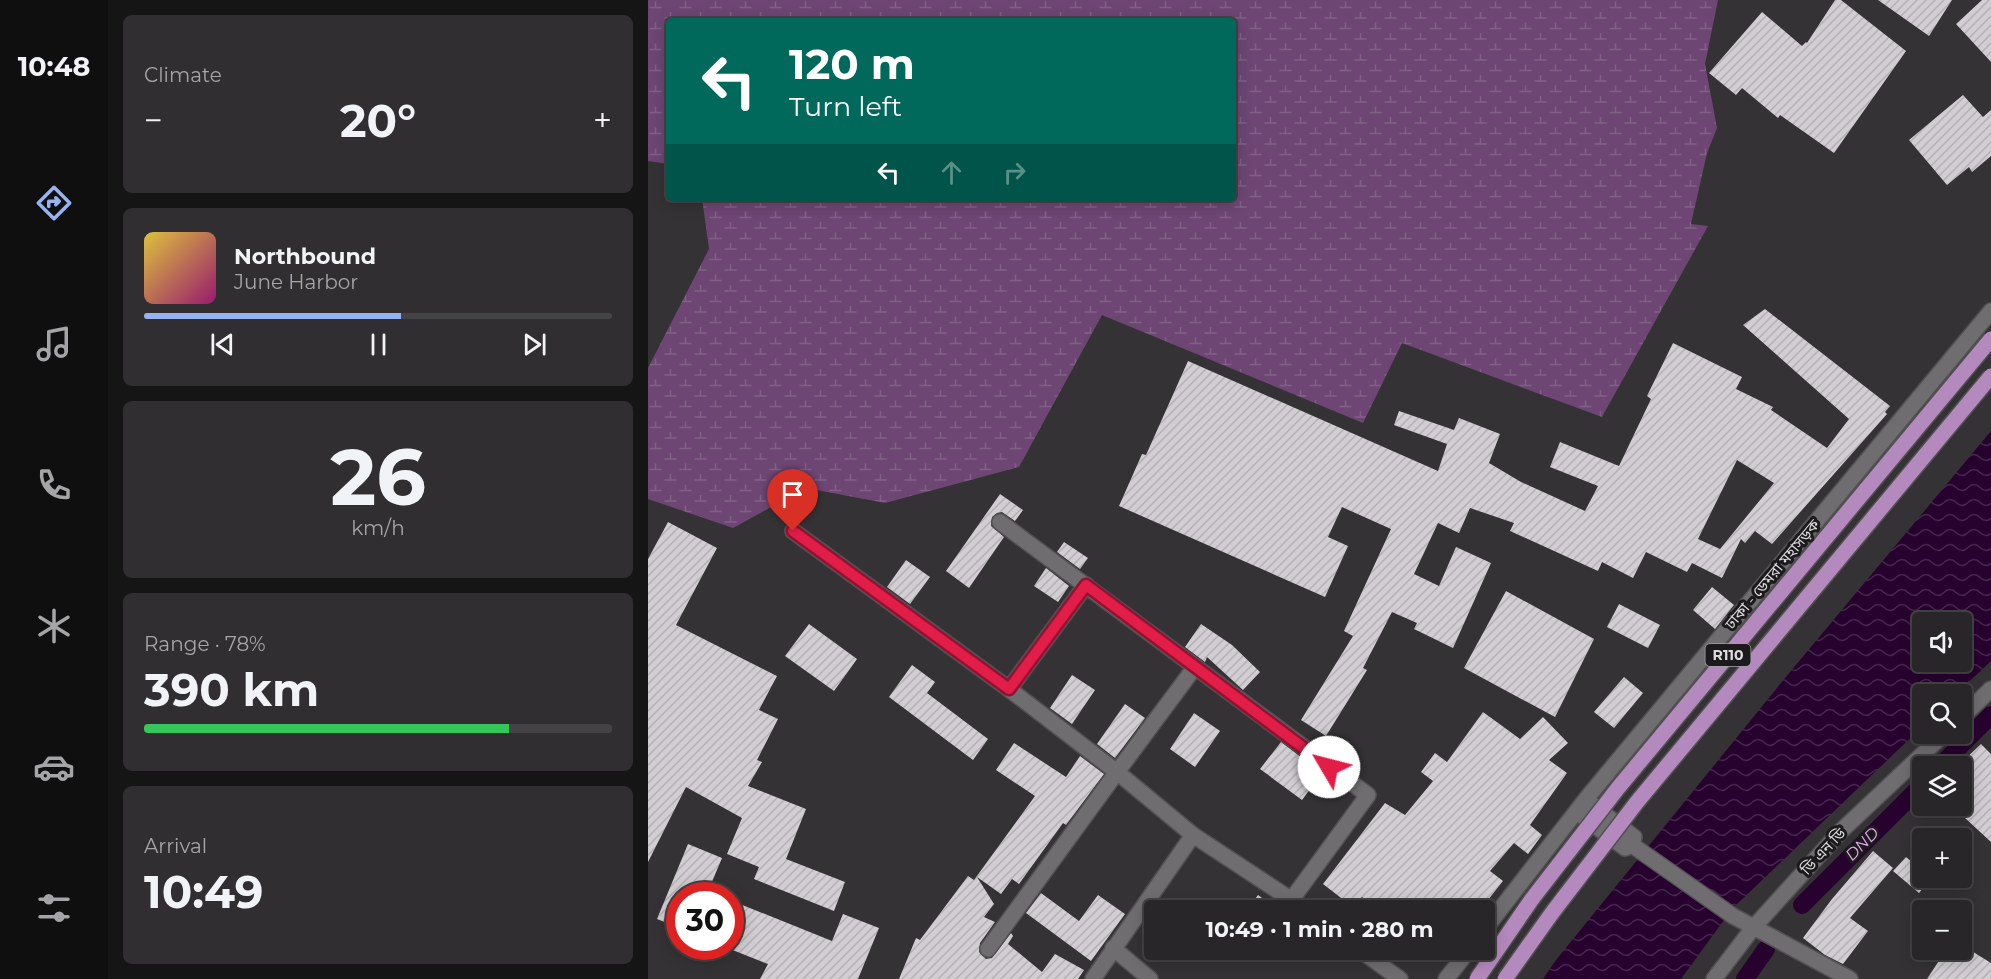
<!DOCTYPE html>
<meta charset="utf-8">
<style>
body{margin:0;font-family:Montserrat,"Noto Sans Bengali",sans-serif;background:#302e30;color:#f1f3f6;height:100vh;display:flex;flex-direction:column;font-size:22px;white-space:nowrap}
*{box-sizing:border-box;margin:0}
p{font-size:20px;color:#a5a5a8}
.icon{flex:none;width:33px;height:33px;fill:none;stroke:currentColor;stroke-width:2;stroke-linecap:round;stroke-linejoin:round}
.map{position:relative;flex:1;overflow:hidden}
.drawer{display:flex;flex-direction:column;gap:15px;padding:15px;background:#161516;width:540px}
.drawer>*{flex:none}
.hud{position:absolute;left:18px;top:18px;width:570px;height:183px;border-radius:6px;box-shadow:0 3px 15px #0003,0 0 0 2px #444345;background:#00695c;color:#fff;overflow:hidden}
.fabs{position:absolute;left:1264px;top:612px;display:grid;gap:12px}
.fabs a{display:grid;place-items:center;width:60px;height:60px;border-radius:6px;background:#282628;box-shadow:0 3px 15px #0003,0 0 0 2px #444345;font-size:30px}
.speed{position:absolute;left:18px;top:882px;display:flex;gap:12px;font-size:30px;font-weight:700;text-align:center}
.speed>*{display:grid;place-content:center;width:78px;height:78px;border-radius:50%;background:#282628;box-shadow:0 3px 15px #0003,0 0 0 2px #444345;line-height:1}
.speed .limit{border:9px solid #d22;background:#fff;color:#111}
.pin{position:absolute;display:grid;place-items:center;width:51px;height:51px;color:#fff;margin:-62px -26px;border-radius:50% 50% 50% 0;rotate:-45deg;box-shadow:0 0 6px #0007}
.pin .icon{rotate:45deg}
.me{position:absolute;width:66px;margin:-33px;rotate:307deg;stroke-linejoin:round;filter:drop-shadow(0 0 4px #0008)}
.turn{display:flex;align-items:center;gap:21px;height:126px;padding:0 24px;font-size:27px}
.turn .icon{width:78px;height:78px;stroke-width:2.5}
.turn b{display:block;font-size:42px;line-height:51px}
.lanes{display:flex;align-items:center;height:57px;padding:0 24px;background:#0003;justify-content:center;gap:30px;direction:ltr}
.lanes .off{opacity:.35}
.big{font-size:45px;font-weight:700;line-height:1.1}
.drawer .card{flex:1;display:flex;flex-direction:column;justify-content:center;gap:9px;min-width:0;padding:0 21px;border-radius:9px;background:#302e30}
.drawer .dial{align-items:center;gap:0}
.dial b{font-size:78px;line-height:1}
.song{display:flex;align-items:center;gap:18px}
.cover{width:72px;height:72px;border-radius:9px;background:linear-gradient(135deg,hsl(50 70% 55%),hsl(320 70% 35%))}
.played{height:6px;border-radius:3px;background:linear-gradient(90deg,#95b2f1 55%,#444345 55%)}
.keys{display:flex;justify-content:space-around;direction:ltr}
.heat{display:flex;justify-content:space-between;align-items:center;font-size:33px;direction:ltr}
.charge{height:9px;border-radius:4px;background:linear-gradient(90deg,#34c759 78%,#444345 0)}
.trip{position:absolute;left:496px;top:900px;width:351px;height:60px;border-radius:6px;background:#282628;box-shadow:0 3px 15px #0003,0 0 0 2px #444345;font-weight:700;line-height:60px;text-align:center}
main{display:flex;flex:1;min-height:0}
.tabs{display:flex;flex-direction:column;width:108px;justify-content:space-around;align-items:center;background:#100f10;color:#a5a5a8}
.tabs .icon{width:42px;height:42px}
.tabs .on{color:#95b2f1}
.tabs b{font-size:27px;color:#f1f3f6}
.map>svg:first-child{display:block}
</style>
<main>
<nav class="tabs">
<b>10:48</b>
<svg class="icon on" aria-label="directions" viewBox="0 0 24 24"><path d="M12 3l9 9-9 9-9-9zM9 14v-3h6M13 9l2 2-2 2"/></svg>
<svg class="icon" aria-label="music" viewBox="0 0 24 24"><path d="M9 18V5l10-2v13"/><circle cx="6" cy="18" r="3"/><circle cx="16" cy="16" r="3"/></svg>
<svg class="icon" aria-label="phone" viewBox="0 0 24 24"><path d="M5 4h4l2 5-3 2q2 4 5 5l2-3 5 2v4C11 20 4 13 5 4z"/></svg>
<svg class="icon" aria-label="climate" viewBox="0 0 24 24"><path d="M12 3v18M4 7l16 10M4 17L20 7"/></svg>
<svg class="icon" aria-label="car" viewBox="0 0 24 24"><path d="M5 17H2v-5l4-1 3-4h7l3 4 3 1v5h-3M9 17h6M6 11h13"/><circle cx="7" cy="17" r="2"/><circle cx="17" cy="17" r="2"/></svg>
<svg class="icon" aria-label="filters" viewBox="0 0 24 24"><path d="M4 7h16M4 17h16"/><circle cx="9" cy="7" r="2"/><circle cx="15" cy="17" r="2"/></svg>
</nav>
<section class="drawer">
<div class="card"><p>Climate</p>
<div class="heat"><a>−</a><b class="big">20°</b><a>+</a></div>
</div>
<div class="card">
<div class="song"><i class="cover"></i><div><b>Northbound</b><p>June Harbor</p></div></div>
<div class="played"></div>
<div class="keys"><svg class="icon" aria-label="previous" viewBox="0 0 24 24"><path d="M18 5L8 12l10 7zM5 5v14"/></svg><svg class="icon" aria-label="pause" viewBox="0 0 24 24"><path d="M8 5v14M16 5v14"/></svg><svg class="icon" aria-label="next" viewBox="0 0 24 24"><path d="M6 5l10 7-10 7zM19 5v14"/></svg></div>
</div>
<div class="card dial"><b>26</b><p>km/h</p></div>
<div class="card"><p>Range · 78%</p><b class="big">390 km</b><div class="charge"></div></div>
<div class="card"><p>Arrival</p><b class="big">10:49</b></div>
</section>
<div class="map">
<svg width="1343" height="979" viewBox="0 0 1343 979">
<defs>
<pattern id="wetland-marsh" width="20" height="14" patternUnits="userSpaceOnUse" patternTransform="scale(1.5)"><rect width="20" height="14" fill="#6d4673"/><path d="M1 5h8M5 5V1M11 12h8M15 12V8" fill="none" stroke="#816086"/></pattern>
<pattern id="water-waves" width="16" height="10" patternUnits="userSpaceOnUse" patternTransform="scale(1.5)"><rect width="16" height="10" fill="#28022f"/><path d="M0 5q4-4 8 0t8 0" fill="none" stroke="#47264d"/></pattern>
<pattern id="building-hatch" width="6" height="6" patternUnits="userSpaceOnUse" patternTransform="scale(1.5)"><rect width="6" height="6" fill="#d1cdd2"/><path d="M-1 1l2-2M0 6l6-6M5 7l2-2" fill="none" stroke="#b4b1b5"/></pattern>
</defs>
<rect width="100%" height="100%" fill="#353236"/>
<path fill="url(#wetland-marsh)" d="M 0,0 L 1070,0 L 1057,64 L 1069,128 L 1059,153 L 1043,224 L 1060,226 L 954,417 L 754,343 L 715,423 L 454,315 L 371,467 L 237,503 L 158,488 L 85,528 L 0,499 L 0,368 L 61,249 L 54,198 L 585,198 L 585,21 L 21,21 L 21,164 L 0,161 Z"/>
<path fill="url(#water-waves)" fill-rule="evenodd" d="M 1343,431 L 1343,661 L 1308,694 L 1275,694 L 1275,726 L 1084,909 L 1033,979 L 895,979 L 908,960 L 1137,678 ZM 1275,622 L 1314,622 L 1314,662 L 1275,662 Z"/>
<g fill="none" stroke-linecap="round" stroke-linejoin="round">
<g stroke="#28022f" stroke-width="18">
<path d="M 1292,766 L 1343,715"/>
<path d="M 1154,905 L 1275,784"/>
<path d="M 1097,979 L 1118,949"/>
</g>
</g>
<g fill="url(#building-hatch)" fill-rule="evenodd">
<path d="M 1187,0 L 1193,0 L 1258,51 L 1186,153 L 1132,115 L 1130,118 L 1094,88 L 1088,95 L 1061,73 L 1114,12 L 1154,46 L 1158,42 L 1159,43 Z"/>
<path d="M 1230,0 L 1304,0 L 1281,36 Z"/>
<path d="M 1334,0 L 1343,0 L 1343,62 L 1308,24 Z"/>
<path d="M 1315,95 L 1335,117 L 1343,110 L 1343,156 L 1324,172 L 1321,167 L 1299,185 L 1261,140 Z"/>
<path d="M 1117,309 L 1242,406 L 1237,412 L 1239,414 L 1124,544 L 1107,531 L 1097,543 L 1093,539 L 1074,578 L 1044,563 L 1039,572 L 998,552 L 985,578 L 954,562 L 950,571 L 862,531 L 866,523 L 822,508 L 811,533 L 790,523 L 766,574 L 791,586 L 808,547 L 843,563 L 805,648 L 766,629 L 769,623 L 744,612 L 715,668 L 719,670 L 678,736 L 653,720 L 705,636 L 696,631 L 743,529 L 694,507 L 680,537 L 700,546 L 677,597 L 471,506 L 494,454 L 498,455 L 540,361 L 790,471 L 799,444 L 746,425 L 751,411 L 806,430 L 811,418 L 852,434 L 841,463 L 873,482 L 937,511 L 950,486 L 902,467 L 912,442 L 971,466 L 1003,399 L 999,396 L 1025,343 L 1094,377 L 1088,389 L 1125,407 L 1123,410 L 1179,448 L 1201,419 L 1095,325 ZM 1089,460 L 1126,483 L 1072,549 L 1050,539 Z"/>
<path d="M 352,494 L 375,510 L 367,521 L 354,512 L 349,513 L 344,517 L 343,526 L 356,537 L 321,588 L 298,571 Z"/>
<path d="M 20,522 L 69,548 L 28,625 L 129,676 L 111,710 L 130,719 L 109,760 L 114,762 L 100,786 L 158,809 L 138,859 L 197,882 L 186,911 L 106,879 L 111,867 L 79,854 L 94,818 L 38,787 L 0,862 L 0,559 Z"/>
<path d="M 416,542 L 440,558 L 432,569 L 409,552 Z"/>
<path d="M 258,560 L 282,577 L 262,604 L 239,587 Z"/>
<path d="M 398,568 L 421,586 L 410,602 L 386,586 Z"/>
<path d="M 1064,587 L 1086,605 L 1067,629 L 1045,610 Z"/>
<path d="M 858,591 L 946,639 L 907,717 L 816,668 Z"/>
<path d="M 971,604 L 1012,625 L 1000,648 L 959,627 Z"/>
<path d="M 161,624 L 209,659 L 186,691 L 137,656 Z"/>
<path d="M 553,624 L 584,645 L 612,672 L 595,690 L 559,657 L 557,662 L 537,647 Z"/>
<path d="M 264,665 L 287,682 L 279,693 L 340,739 L 325,760 L 241,697 Z"/>
<path d="M 424,675 L 447,690 L 424,724 L 402,708 Z"/>
<path d="M 976,677 L 995,693 L 966,728 L 946,712 Z"/>
<path d="M 477,704 L 497,718 L 467,758 L 449,744 Z"/>
<path d="M 835,712 L 872,739 L 895,717 L 920,743 L 901,760 L 919,773 L 882,825 L 894,835 L 880,854 L 866,843 L 842,871 L 855,881 L 832,910 L 729,910 L 714,897 L 706,908 L 675,884 L 737,803 L 757,815 L 785,781 L 773,772 L 787,753 L 799,762 Z"/>
<path d="M 546,713 L 572,731 L 547,767 L 522,749 Z"/>
<path d="M 633,742 L 674,773 L 654,800 L 612,769 Z"/>
<path d="M 366,743 L 418,777 L 432,756 L 456,774 L 418,825 L 415,823 L 371,884 L 364,879 L 353,894 L 329,877 L 346,904 L 336,917 L 347,922 L 332,943 L 331,952 L 338,959 L 344,958 L 363,933 L 365,936 L 360,944 L 394,972 L 407,954 L 436,970 L 430,979 L 251,979 L 268,938 L 272,940 L 320,876 L 326,880 L 387,796 L 348,770 Z"/>
<path d="M 1333,744 L 1343,754 L 1343,842 L 1304,806 L 1314,806 L 1314,762 Z"/>
<path d="M 40,844 L 74,858 L 58,896 L 32,896 L 32,928 L 9,919 Z"/>
<path d="M 1225,851 L 1245,868 L 1202,918 L 1220,931 L 1195,964 L 1177,955 L 1155,938 L 1184,899 Z"/>
<path d="M 1258,857 L 1275,871 L 1275,878 L 1283,878 L 1271,893 L 1245,871 Z"/>
<path d="M 393,893 L 431,921 L 450,895 L 477,914 L 443,961 L 378,913 Z"/>
<path d="M 610,895 L 631,910 L 599,910 Z"/>
<path d="M 82,900 L 184,941 L 195,914 L 231,928 L 210,979 L 112,979 L 120,964 L 82,949 Z"/>
<path d="M 1298,950 L 1322,950 L 1343,963 L 1343,979 L 1279,979 Z"/>
</g>
<g fill="none" stroke-linecap="round" stroke-linejoin="round">
<defs>
<g id="minor">
<path d="M 352,522 L 720,795 L 644,899"/>
<path d="M 145,531 L 361,689 L 469,772 L 547,667"/>
<path d="M 361,689 L 438,585"/>
<path d="M 1314,717 L 1343,689"/>
<path d="M 942,803 L 986,837 L 984,845"/>
<path d="M 933,815 L 977,848 L 984,845"/>
<path d="M 984,845 L 1085,916 L 1202,979"/>
<path d="M 837,929 L 938,799 L 1343,311"/>
<path d="M 465,948 L 502,979"/>
<path d="M 340,949 L 469,772 L 545,835 L 659,910"/>
<path d="M 712,950 L 752,979"/>
<path d="M 445,979 L 545,835"/>
<path d="M 798,979 L 821,950"/>
<path d="M 1066,979 L 1105,928 L 1193,831 L 1296,734"/>
</g>
</defs>
<use href="#minor" stroke="#535053" stroke-width="18"/>
<use href="#minor" stroke="#706d71" stroke-width="15"/>
<defs>
<g id="primary-bridge">
<path d="M 829,979 L 884,899 L 970,788 L 1343,339"/>
<path d="M 857,979 L 904,913 L 989,802 L 1343,376"/>
</g>
</defs>
<use href="#primary-bridge" stroke="#535053" stroke-width="18" stroke-linecap="butt"/>
<use href="#primary-bridge" stroke="#b489bd" stroke-width="15"/>
</g>
<g fill="none" stroke-linecap="round" stroke-linejoin="round">
<defs>
<path id="route" d="M 145,531 L 361,689 L 438,585 L 681,767"/>
</defs>
<use href="#route" stroke="#92132f" stroke-width="15"/>
<use href="#route" stroke="#e11d48" stroke-width="10"/>
</g>
<g text-anchor="middle" dominant-baseline="central" stroke-width="6" stroke-linejoin="round" paint-order="stroke">
<rect fill="#1c1a1c" stroke="#a3a1a4" stroke-width="1.5" x="1057.5" y="644" width="45" height="22" rx="4.5"/>
<g font-size="14" font-weight="bold" fill="#dddbde">
<text x="1080" y="655">R110</text>
</g>
<g font-size="15" fill="#dddbde" stroke="#1c1a1c">
<text transform="translate(1124 574) rotate(-50)">ঢাকা - ডেমরা মহাসড়ক</text>
<text transform="translate(1175 851) rotate(-47)">ডি এন ডি</text>
</g>
<g font-size="16" font-style="italic" fill="#eaabf5" stroke="#1c1a1c">
<text transform="translate(1214 844) rotate(-45)">DND</text>
</g>
</g>
</svg>
<div class="fabs">
<a><svg class="icon" aria-label="sound" viewBox="0 0 24 24"><path d="M4 9h4l5-4v14l-5-4H4zM17 9q2 3 0 6"/></svg></a>
<a><svg class="icon" aria-label="search" viewBox="0 0 24 24"><circle cx="10" cy="10" r="6"/><path d="M15 15l6 6"/></svg></a>
<a><svg class="icon" aria-label="layers" viewBox="0 0 24 24"><path d="M12 4l9 5-9 5-9-5zM3 14l9 5 9-5"/></svg></a>
<a>+</a>
<a>−</a>
</div>
<div class="speed"><div class="limit">30</div></div>
<div class="pin" style="left:145px;top:531px;background:#d93025"><svg class="icon" aria-label="arrive" viewBox="0 0 24 24"><path d="M6 21V4h12l-3 4 3 4H6"/></svg></div>
<svg class="me" style="left:681px;top:767px" viewBox="-20 -20 40 40"><circle r="19" fill="#fff"/><path d="M0-13L10 11 0 6-10 11z" fill="#e11d48"/></svg>
<div class="trip">10:49 · 1 min · 280 m</div>
<div class="hud">
<div class="turn"><svg class="icon" aria-label="left" viewBox="0 0 24 24"><path d="M17 20v-9H6M10 6l-5 5 5 5"/></svg><div><b>120 m</b>Turn left</div></div>
<div class="lanes"><svg class="icon" aria-label="left" viewBox="0 0 24 24"><path d="M17 20v-9H6M10 6l-5 5 5 5"/></svg><svg class="icon off" aria-label="ahead" viewBox="0 0 24 24"><path d="M12 20V5M6 11l6-6 6 6"/></svg><svg class="icon off" aria-label="right" viewBox="0 0 24 24"><path d="M7 20v-9h11M14 6l5 5-5 5"/></svg></div>
</div>
</div>
</main>
